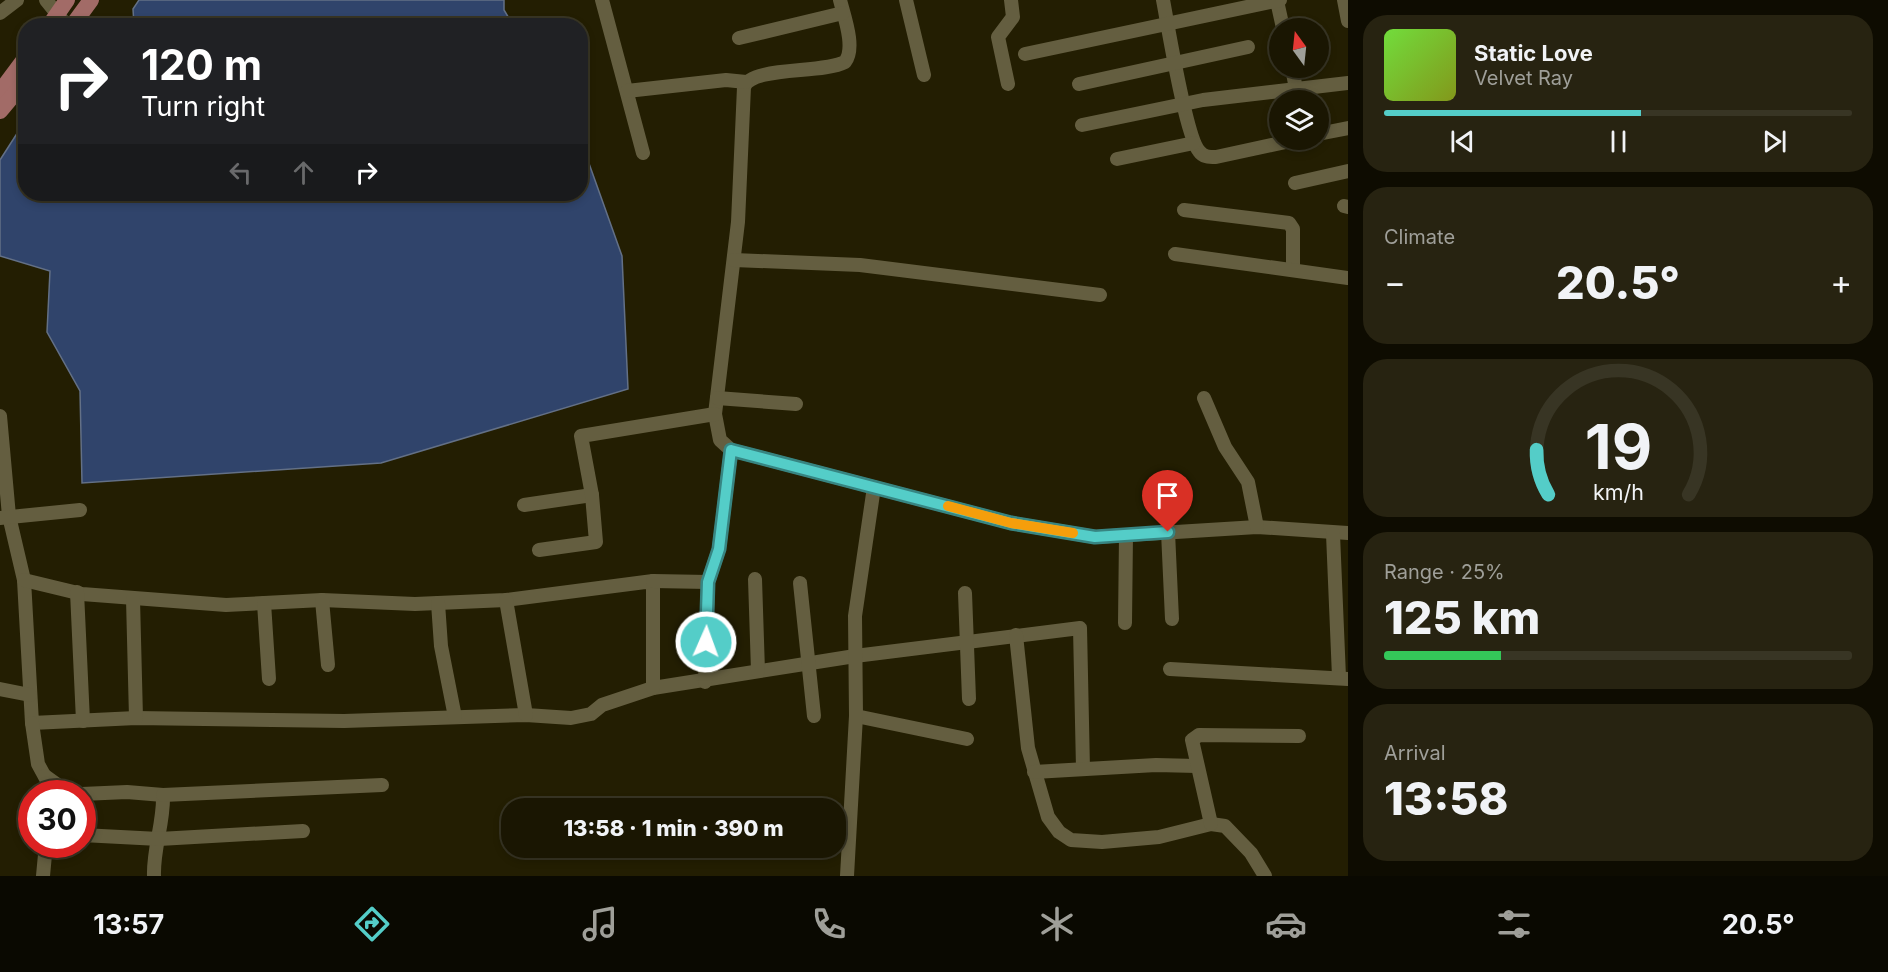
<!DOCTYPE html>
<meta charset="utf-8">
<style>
body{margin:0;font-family:Inter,sans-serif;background:#272311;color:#f1f3f6;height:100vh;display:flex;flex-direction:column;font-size:22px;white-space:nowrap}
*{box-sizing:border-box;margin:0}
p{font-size:20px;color:#9f9f99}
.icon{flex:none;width:33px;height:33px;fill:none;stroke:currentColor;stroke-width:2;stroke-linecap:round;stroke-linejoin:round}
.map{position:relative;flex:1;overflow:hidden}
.panel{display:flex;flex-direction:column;gap:15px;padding:15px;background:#0e0c01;width:540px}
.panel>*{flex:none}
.guide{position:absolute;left:18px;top:18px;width:570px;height:183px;border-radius:24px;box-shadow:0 3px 9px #0003,0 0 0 2px #383524;background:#202124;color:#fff;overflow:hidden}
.needle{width:39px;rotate:345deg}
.buttons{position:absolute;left:1269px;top:18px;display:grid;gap:12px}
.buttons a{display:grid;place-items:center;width:60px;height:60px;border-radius:50%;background:#1a1602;box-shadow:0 3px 9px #0003,0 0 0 2px #383524;font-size:30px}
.speed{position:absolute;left:18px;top:780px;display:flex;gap:12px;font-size:30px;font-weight:700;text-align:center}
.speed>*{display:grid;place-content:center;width:78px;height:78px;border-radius:50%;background:#1a1602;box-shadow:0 3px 9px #0003,0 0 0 2px #383524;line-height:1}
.speed .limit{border:9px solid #d22;background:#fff;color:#111}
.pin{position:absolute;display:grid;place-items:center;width:51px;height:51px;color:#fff;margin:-62px -26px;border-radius:50% 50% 50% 0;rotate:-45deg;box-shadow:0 0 6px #0007}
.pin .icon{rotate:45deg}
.me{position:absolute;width:66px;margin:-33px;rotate:2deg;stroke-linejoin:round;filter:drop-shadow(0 0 4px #0008)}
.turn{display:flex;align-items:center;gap:21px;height:126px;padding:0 24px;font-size:27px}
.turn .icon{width:78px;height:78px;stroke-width:2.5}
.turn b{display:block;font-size:42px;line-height:51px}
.lanes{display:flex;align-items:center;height:57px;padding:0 24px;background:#0003;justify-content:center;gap:30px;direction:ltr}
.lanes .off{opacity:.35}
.big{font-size:45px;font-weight:800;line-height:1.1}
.panel .card{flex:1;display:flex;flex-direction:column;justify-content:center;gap:9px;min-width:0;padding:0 21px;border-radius:24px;background:#272311}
.panel .dial{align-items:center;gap:0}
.dial svg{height:156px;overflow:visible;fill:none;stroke:#383524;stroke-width:7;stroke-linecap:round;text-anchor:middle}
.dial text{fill:#f1f3f6;stroke:none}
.song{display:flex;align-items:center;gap:18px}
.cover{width:72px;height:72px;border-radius:9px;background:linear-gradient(135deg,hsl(100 70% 55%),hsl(70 70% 35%))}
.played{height:6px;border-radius:3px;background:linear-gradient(90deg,#54cdc8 55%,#383524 55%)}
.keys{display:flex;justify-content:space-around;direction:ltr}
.heat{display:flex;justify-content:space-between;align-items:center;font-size:33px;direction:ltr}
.charge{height:9px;border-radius:4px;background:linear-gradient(90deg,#34c759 25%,#383524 0)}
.trip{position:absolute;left:501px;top:798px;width:345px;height:60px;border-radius:24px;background:#1a1602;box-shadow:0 3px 9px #0003,0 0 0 2px #383524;font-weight:800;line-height:60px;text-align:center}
.tab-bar{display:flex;height:96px;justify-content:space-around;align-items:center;background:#0a0901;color:#9f9f99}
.tab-bar .icon{width:42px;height:42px}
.tab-bar .current{color:#54cdc8}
.tab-bar b{font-size:27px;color:#f1f3f6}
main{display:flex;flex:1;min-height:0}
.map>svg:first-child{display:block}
</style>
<main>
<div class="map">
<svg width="1348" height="876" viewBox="0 0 1348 876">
<rect width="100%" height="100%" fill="#231e02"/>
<g fill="#30446b" stroke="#637086" stroke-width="1.5">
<path d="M 139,0 L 504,0 L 504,10 L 513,25 L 134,25 L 133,9 Z"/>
<path d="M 25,121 L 26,194 L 580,194 L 581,141 L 622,256 L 628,389 L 381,463 L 82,483 L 80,391 L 47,332 L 50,271 L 0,256 L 0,160 Z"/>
</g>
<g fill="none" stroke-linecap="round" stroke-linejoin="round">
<g stroke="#645e40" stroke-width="14">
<path d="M 46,0 L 67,26"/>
<path d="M 602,0 L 643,153"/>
<path d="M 840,0 C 844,16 856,48 845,62 C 822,74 752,66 744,87 L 738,222 L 715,414 L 720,440 L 731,450 L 1011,523 L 1095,537 L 1257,527 L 1348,533"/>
<path d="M 906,0 L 924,75"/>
<path d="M 1163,0 C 1168,26 1186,137 1199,151 C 1203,157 1209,157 1216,157 L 1295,140"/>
<path d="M 1344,0 L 1348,21"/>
<path d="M 1277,1 L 1283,28"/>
<path d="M 0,13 L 17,0"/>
<path d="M 739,38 L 843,13"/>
<path d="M 1025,54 L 1280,0"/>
<path d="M 1292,68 L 1296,89"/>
<path d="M 1008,84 L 998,37 L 1013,17 L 1011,0"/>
<path d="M 1079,84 L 1248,47"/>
<path d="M 627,91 L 726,80 L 746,82"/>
<path d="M 1082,125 L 1203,100 L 1348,83"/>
<path d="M 1318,134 L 1348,128"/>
<path d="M 1117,159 L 1194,143"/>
<path d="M 1295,183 L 1348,171"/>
<path d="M 1344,206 L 1348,207"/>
<path d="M 1184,210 L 1289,223 L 1293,229 L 1293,270"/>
<path d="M 1175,254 L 1348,278"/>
<path d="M 734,260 L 860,265 L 1100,295"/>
<path d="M 717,398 L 796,404"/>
<path d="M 1204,398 L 1225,447 L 1248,482 L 1257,527"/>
<path d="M 0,416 L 9,516 L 24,580 L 32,723 L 136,718 L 344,721 L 526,715 L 571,718 L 591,714 L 602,705 L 653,688 L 855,656 L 1080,628 L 1083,769"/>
<path d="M 524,505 L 592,495"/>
<path d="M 0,518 L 80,510"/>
<path d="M 1168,532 L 1172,619"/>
<path d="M 1333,534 L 1339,677"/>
<path d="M 539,550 L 596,542 L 592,495 L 581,436 L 715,414"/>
<path d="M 755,579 L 758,671"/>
<path d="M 24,580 L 82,594 L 226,605 L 322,600 L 415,604 L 506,600 L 653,581 L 653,688"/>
<path d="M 653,581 L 708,582"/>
<path d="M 800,583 L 814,716"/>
<path d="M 77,592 L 83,721"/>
<path d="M 965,593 L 969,699"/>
<path d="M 133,599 L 136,718"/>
<path d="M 322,600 L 328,665"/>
<path d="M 506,600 L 526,715"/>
<path d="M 264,603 L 269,679"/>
<path d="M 438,603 L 441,646 L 455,717"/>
<path d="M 1125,623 L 1126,535"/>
<path d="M 1016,635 L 1028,748 L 1048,817 L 1059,832 L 1071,840 L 1102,842 L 1159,837 L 1211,824 L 1225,826 L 1251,853 L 1265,876"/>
<path d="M 1170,669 L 1348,679"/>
<path d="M 705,682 L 708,582 L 719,549 L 731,450"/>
<path d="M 0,689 L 30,695"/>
<path d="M 856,716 L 967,739"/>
<path d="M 32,723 L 38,764 L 51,788 L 50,794"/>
<path d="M 1034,772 L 1156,765 L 1197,766"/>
<path d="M 45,776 L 70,794"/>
<path d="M 82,794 L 127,792 L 163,795 C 164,823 153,848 154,876"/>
<path d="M 163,795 L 382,785"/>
<path d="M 1211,824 L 1192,740 L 1199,735 L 1299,736"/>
<path d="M 82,835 L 159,839 L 303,831"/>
<path d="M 43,876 L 46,844"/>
<path d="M 847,876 L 856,716 L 855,616 L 874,487"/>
</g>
<g stroke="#a26b67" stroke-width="16">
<path d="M 49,26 L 67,0"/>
<path d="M 72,26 L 91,0"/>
<path d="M 0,92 L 26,57"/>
<path d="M 0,111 L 26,80"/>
</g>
</g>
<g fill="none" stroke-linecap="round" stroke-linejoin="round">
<defs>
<path id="route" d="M 706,642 L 708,582 L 719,549 L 731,450 L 1011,523 L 1095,537 L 1168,532"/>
</defs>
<use href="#route" stroke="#378582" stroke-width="15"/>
<use href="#route" stroke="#54cdc8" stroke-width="10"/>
<path stroke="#f59e0b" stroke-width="10" d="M 948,506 L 1011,523 L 1073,533"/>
</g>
</svg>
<div class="buttons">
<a><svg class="needle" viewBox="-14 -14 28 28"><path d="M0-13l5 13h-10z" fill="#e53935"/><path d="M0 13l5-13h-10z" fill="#9f9f99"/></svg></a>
<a><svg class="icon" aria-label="layers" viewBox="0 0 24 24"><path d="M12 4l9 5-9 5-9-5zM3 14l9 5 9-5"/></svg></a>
</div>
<div class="speed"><div class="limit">30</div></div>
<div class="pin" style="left:1168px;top:532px;background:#d93025"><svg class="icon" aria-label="arrive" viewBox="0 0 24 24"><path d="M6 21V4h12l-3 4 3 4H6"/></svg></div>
<svg class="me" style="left:706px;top:642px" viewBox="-20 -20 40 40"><circle r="17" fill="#54cdc8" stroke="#fff" stroke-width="3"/><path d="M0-11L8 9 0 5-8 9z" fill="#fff"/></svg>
<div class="trip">13:58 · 1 min · 390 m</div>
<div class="guide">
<div class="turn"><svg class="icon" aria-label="right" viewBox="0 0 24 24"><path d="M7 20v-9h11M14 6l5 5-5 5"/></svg><div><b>120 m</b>Turn right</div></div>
<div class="lanes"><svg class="icon off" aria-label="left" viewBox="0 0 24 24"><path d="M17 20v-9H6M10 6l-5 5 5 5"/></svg><svg class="icon off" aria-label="ahead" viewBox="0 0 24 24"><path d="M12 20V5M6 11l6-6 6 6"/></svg><svg class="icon" aria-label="right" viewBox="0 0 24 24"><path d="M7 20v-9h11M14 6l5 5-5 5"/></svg></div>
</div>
</div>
<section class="panel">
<div class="card">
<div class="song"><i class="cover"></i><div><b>Static Love</b><p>Velvet Ray</p></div></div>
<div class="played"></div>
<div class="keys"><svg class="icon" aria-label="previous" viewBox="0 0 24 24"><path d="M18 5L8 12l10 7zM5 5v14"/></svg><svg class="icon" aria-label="pause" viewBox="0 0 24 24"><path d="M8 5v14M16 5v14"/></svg><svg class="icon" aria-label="next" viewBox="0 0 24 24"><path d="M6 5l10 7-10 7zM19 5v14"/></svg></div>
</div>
<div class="card"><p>Climate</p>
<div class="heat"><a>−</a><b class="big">20.5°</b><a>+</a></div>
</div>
<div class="card dial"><svg viewBox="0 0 100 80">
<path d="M14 69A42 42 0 1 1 86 69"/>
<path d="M14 69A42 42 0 0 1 8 46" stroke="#54cdc8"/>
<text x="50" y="56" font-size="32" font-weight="700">19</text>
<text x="50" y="72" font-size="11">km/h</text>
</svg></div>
<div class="card"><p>Range · 25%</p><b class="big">125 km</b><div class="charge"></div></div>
<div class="card"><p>Arrival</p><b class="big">13:58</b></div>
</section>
</main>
<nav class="tab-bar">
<b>13:57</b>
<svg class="icon current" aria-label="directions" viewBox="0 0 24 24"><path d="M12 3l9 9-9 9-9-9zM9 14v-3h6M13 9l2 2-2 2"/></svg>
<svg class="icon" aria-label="music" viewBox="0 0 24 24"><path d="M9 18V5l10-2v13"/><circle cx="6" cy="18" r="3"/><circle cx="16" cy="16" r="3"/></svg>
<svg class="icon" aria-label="phone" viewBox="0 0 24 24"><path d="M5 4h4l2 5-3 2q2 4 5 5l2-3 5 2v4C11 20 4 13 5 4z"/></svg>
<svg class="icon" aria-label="climate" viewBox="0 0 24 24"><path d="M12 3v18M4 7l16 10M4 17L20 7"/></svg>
<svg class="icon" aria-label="car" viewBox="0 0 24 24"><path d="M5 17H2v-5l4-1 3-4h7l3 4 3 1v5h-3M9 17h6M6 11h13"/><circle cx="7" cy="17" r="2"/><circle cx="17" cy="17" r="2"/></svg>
<svg class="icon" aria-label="filters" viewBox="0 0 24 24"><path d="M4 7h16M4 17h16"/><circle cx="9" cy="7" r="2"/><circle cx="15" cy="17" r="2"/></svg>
<b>20.5°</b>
</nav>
